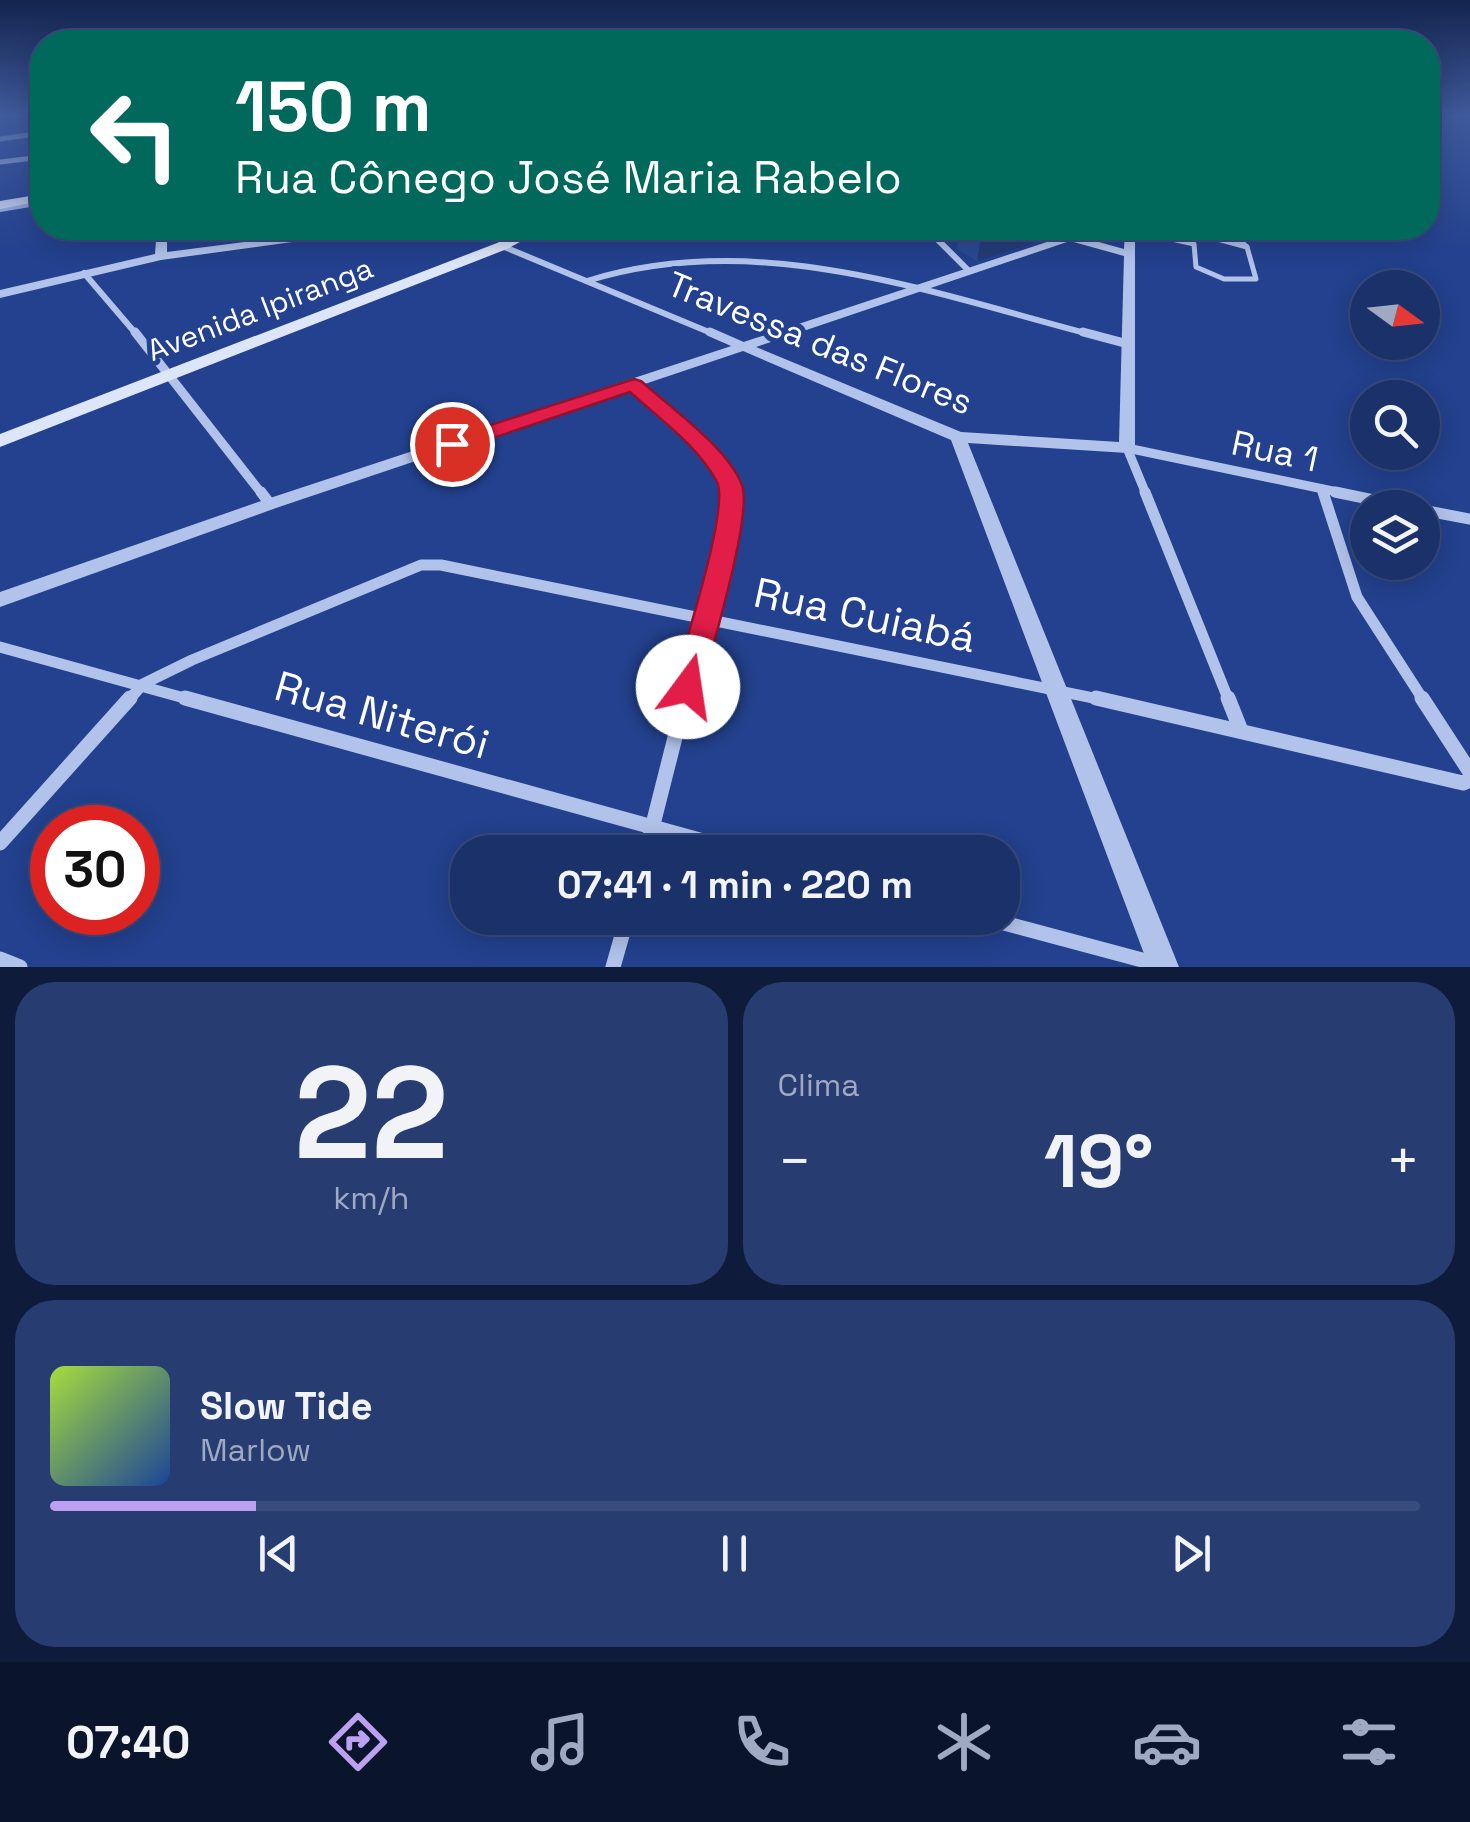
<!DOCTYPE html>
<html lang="pt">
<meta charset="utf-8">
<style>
body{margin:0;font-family:"Space Grotesk",sans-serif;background:#273d72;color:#f1f3f6;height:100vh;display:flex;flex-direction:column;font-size:38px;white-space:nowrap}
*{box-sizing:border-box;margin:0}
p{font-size:32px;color:#9fa9c1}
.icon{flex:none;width:55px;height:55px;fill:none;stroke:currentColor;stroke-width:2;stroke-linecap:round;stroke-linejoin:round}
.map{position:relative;height:967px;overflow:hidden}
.sheet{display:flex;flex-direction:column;gap:15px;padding:15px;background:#0e1b3a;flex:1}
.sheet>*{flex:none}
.hud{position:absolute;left:30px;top:30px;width:1410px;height:210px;border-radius:40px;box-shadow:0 5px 25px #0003,0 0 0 2px #384c7e;background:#00695c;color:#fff;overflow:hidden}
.needle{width:65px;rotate:105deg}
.fabs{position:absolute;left:1350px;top:270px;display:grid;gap:20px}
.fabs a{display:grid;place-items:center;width:90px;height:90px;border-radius:50%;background:#1a316a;box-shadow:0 5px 25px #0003,0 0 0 2px #384c7e;font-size:50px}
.speed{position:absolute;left:30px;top:805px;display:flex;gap:20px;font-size:50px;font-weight:700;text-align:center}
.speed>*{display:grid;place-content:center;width:130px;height:130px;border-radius:50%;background:#1a316a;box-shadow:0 5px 25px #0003,0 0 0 2px #384c7e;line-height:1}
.speed .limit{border:15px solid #d22;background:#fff;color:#111}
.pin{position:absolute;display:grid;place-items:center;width:85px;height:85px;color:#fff;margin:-42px;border:5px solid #fff;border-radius:50%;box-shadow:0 2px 10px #0007}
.me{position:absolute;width:110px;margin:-55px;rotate:14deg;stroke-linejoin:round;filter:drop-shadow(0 0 8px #0008)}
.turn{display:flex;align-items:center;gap:35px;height:210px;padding:0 40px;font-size:45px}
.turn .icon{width:130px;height:130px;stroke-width:2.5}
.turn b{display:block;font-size:70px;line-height:85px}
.big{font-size:75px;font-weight:700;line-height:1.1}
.sheet .tile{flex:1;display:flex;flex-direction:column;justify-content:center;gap:15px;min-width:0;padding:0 35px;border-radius:40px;background:#273d72}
.sheet .dial{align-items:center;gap:0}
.dial b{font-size:130px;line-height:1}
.song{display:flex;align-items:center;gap:30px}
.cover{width:120px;height:120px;border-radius:15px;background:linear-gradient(135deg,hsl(80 70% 55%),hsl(220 70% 35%))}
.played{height:10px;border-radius:5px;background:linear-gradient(90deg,#bca0f2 15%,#384c7e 15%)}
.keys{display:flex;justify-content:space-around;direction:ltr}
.heat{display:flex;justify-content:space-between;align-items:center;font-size:55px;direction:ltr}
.sheet .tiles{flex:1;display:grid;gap:15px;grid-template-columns:1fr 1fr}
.tile:last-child{grid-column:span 2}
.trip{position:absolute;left:450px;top:835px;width:570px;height:100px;border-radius:40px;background:#1a316a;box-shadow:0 5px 25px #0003,0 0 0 2px #384c7e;font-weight:700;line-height:100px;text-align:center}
.tab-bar{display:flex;height:160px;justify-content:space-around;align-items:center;background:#0a142a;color:#9fa9c1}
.tab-bar .icon{width:70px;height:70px}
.tab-bar .selected{color:#bca0f2}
.tab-bar b{font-size:45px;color:#f1f3f6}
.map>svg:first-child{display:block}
</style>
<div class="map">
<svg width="1470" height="967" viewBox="0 0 1470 967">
<rect width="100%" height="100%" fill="#23418e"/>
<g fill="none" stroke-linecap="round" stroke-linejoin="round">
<path stroke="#a6bcec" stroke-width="4" d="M 0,210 L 42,203"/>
<g stroke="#b2c3eb" stroke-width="5">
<path d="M 1205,228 L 1232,234 L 1247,247"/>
<path d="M 1130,232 L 1210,237 L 1247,247 L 1256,279 L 1224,279 L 1196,267 L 1194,244 L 1154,235"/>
</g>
<path stroke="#b2c3eb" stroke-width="6" d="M 926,228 L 968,270"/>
<g stroke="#b2c3eb" stroke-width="5">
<path d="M 0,139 L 42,133"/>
<path d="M 0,162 L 42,157"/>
</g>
<g stroke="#b2c3eb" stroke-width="6">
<path d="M 502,246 L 716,335"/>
<path d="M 84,273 L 137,335"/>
<path d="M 587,281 C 757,228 928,292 1093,335"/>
</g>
<g stroke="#b2c3eb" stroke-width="9">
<path d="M 135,332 L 262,494"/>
<path d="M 710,332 L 742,346"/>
<path d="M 1083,332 L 1128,344"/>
<path d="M 634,385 L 723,471 L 731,494"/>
<path d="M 1127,448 L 1146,494"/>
<path d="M 1127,448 L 1347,494"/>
<path d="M 1322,489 L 1324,494"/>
</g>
<g stroke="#b2c3eb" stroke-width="11">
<path d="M 261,492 L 270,504"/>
<path d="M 1145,492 L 1229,701"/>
<path d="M 1323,492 L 1357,597 L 1424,701"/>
<path d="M 1335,492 L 1412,508"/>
<path d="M 1422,510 L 1470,519"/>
<path d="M 0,647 L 195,701"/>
<path d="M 128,701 L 143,684 L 192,660 L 421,565 L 441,565 L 1108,701"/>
<path d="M 685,701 L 730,522 L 731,492"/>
</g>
<g stroke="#b2c3eb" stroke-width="15">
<path d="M 185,698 L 743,852"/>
<path d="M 1096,698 L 1463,783 L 1470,780"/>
<path d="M 1228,698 L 1240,728"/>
<path d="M 1422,698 L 1470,772"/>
<path d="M 0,843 L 130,698"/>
<path d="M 646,852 L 685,698"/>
<path d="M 985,918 L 1157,964"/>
<path d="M 0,959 L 20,967"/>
<path d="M 613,967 L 627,918"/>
</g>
<g fill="#b2c3eb" fill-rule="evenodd">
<path d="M 157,228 L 167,228 L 167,252 L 351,228 L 377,228 L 372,231 L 161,260 L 0,298 L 0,290 L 155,254 Z"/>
<path d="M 1033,228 L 1048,228 L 1124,249 L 1125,228 L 1135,228 L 1135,448 L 1127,453 L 968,443 L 1179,967 L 1149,967 L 951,440 L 743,351 L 276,508 L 0,607 L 0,592 L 264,500 L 1059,238 ZM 1070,241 L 1124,256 L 1119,442 L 961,432 L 756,347 Z"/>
</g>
<g fill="#dde5f9" fill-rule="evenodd">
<path d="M 42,194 L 42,201 L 0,209 L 0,201 Z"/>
<path d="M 530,228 L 545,228 L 507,249 L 0,447 L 0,434 L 497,243 Z"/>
</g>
</g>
<path fill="#2c4a93" d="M 960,228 L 1042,228 L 1039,241 L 977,261 L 957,249 Z"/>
<path fill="#243c78" d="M 1011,228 L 1042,228 L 1039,241 L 977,261 L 981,237 Z"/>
<path fill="#3356ab" stroke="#243c78" stroke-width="2.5" d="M 965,228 L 1011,228 L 981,237 Z"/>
<linearGradient id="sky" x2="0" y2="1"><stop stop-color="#13244e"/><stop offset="0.46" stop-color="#3f5a9b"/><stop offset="1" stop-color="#3f5a9b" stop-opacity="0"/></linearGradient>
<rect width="1470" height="251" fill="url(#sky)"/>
<path fill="#e11d48" stroke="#92132f" stroke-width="2.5" d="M 634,379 L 641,381 C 670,407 728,448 742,485 C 753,515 711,650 702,687 L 698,696 L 688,699 L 677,696 L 673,687 C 682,652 730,508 717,482 C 698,446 660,419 630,392 L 460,449 L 452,451 L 441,444 L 444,440 Z"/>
<g text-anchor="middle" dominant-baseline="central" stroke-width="10" stroke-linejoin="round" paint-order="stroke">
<g font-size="30" fill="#fff" stroke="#23418e">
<text transform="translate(260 309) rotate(-21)">Avenida Ipiranga</text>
</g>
<g font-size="35" fill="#fff" stroke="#23418e">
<text transform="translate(820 343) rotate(22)">Travessa das Flores</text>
<text transform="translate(1275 451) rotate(12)">Rua 1</text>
</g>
<g font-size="42" fill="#fff" stroke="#23418e">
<text transform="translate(865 615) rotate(12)">Rua Cuiabá</text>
<text transform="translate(382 715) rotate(16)">Rua Niterói</text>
</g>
</g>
</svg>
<div class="fabs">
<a><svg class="needle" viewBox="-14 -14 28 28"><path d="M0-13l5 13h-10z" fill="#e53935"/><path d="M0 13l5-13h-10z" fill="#9fa9c1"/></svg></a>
<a><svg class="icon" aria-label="search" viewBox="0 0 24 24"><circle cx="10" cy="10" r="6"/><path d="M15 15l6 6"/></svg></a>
<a><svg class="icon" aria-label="layers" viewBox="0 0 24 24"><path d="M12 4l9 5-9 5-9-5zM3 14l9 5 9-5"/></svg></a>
</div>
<div class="speed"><div class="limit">30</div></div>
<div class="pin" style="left:452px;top:444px;background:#d93025"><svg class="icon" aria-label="arrive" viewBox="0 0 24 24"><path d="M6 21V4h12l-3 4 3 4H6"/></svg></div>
<svg class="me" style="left:688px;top:687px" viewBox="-20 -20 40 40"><circle r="19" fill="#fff"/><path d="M0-13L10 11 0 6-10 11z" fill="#e11d48"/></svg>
<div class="trip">07:41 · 1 min · 220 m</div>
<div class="hud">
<div class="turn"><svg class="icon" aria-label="left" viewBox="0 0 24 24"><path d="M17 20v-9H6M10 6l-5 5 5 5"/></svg><div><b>150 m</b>Rua Cônego José Maria Rabelo</div></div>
</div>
</div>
<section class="sheet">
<div class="tiles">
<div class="tile dial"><b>22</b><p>km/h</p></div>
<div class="tile"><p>Clima</p>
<div class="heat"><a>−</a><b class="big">19°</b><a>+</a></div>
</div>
<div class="tile">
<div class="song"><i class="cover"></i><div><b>Slow Tide</b><p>Marlow</p></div></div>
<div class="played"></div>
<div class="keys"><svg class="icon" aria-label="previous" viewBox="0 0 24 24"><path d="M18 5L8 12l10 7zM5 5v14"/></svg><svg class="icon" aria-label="pause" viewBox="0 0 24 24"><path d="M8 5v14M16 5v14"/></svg><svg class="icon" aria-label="next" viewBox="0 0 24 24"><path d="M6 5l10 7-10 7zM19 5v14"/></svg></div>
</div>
</div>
</section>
<nav class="tab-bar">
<b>07:40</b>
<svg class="icon selected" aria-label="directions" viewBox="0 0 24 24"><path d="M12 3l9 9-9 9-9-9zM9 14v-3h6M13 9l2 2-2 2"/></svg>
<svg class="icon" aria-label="music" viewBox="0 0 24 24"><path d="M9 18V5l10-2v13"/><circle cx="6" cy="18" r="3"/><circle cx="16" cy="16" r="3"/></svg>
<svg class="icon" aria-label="phone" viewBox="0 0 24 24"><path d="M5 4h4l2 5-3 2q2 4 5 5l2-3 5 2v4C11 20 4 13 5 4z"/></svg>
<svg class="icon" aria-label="climate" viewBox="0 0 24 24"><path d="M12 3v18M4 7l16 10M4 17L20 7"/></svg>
<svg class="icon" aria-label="car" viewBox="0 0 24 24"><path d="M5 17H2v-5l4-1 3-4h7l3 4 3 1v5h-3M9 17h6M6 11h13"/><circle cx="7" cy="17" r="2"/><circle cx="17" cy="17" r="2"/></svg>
<svg class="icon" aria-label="filters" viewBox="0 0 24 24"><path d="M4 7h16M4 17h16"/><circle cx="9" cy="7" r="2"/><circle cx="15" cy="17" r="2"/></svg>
</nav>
